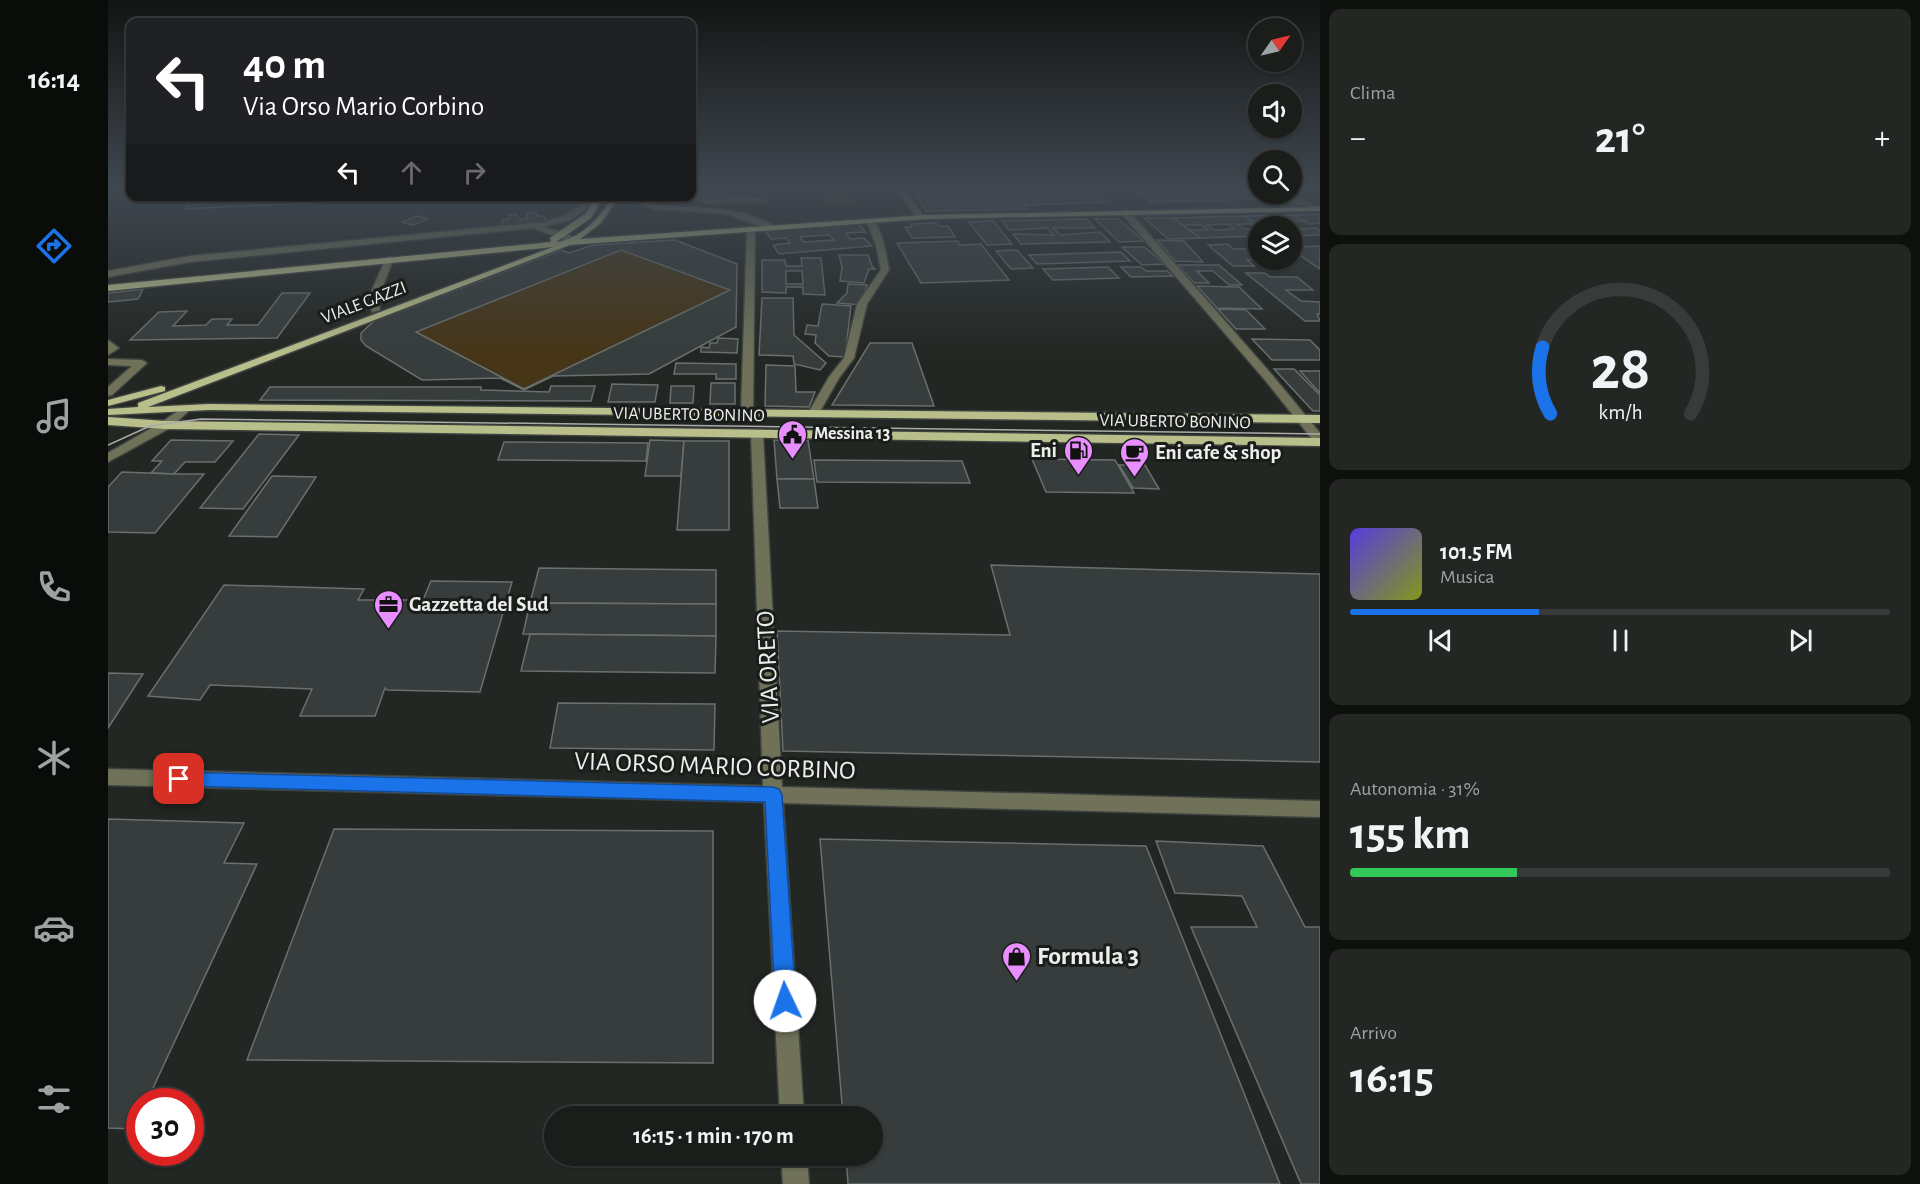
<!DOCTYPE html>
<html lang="it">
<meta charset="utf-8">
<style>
body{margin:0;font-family:"Alegreya Sans",sans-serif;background:#232623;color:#f1f3f6;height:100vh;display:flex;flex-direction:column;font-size:22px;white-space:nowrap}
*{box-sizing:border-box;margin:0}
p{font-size:20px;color:#9fa2a2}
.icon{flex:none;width:33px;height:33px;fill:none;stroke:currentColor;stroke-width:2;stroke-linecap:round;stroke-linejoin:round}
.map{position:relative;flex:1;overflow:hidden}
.details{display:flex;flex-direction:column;gap:9px;padding:9px;background:#0e100e;width:600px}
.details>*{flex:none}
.top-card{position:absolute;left:18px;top:18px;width:570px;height:183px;border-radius:12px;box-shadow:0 2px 4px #0004,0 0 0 2px #383b39;background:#202124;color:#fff;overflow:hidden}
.needle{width:39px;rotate:56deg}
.controls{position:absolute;left:1140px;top:18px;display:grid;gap:12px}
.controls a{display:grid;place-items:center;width:54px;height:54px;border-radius:50%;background:#1a1d1a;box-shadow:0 2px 4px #0004,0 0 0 2px #383b39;font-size:30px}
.speed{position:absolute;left:18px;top:1088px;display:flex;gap:12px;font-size:30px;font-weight:700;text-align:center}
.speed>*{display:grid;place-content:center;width:78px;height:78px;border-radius:50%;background:#1a1d1a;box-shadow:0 2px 4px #0004,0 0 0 2px #383b39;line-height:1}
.speed .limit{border:9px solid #d22;background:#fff;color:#111}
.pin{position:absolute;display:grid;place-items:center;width:51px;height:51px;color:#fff;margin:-26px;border-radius:12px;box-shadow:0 3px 9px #0006}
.me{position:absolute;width:66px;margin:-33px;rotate:357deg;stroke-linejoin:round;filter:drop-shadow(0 0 4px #0008)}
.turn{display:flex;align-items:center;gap:21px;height:126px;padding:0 18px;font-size:27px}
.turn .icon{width:78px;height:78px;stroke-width:2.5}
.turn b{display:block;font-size:42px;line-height:51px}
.lanes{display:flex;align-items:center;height:57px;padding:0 18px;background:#0003;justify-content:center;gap:30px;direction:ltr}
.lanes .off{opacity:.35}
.big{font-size:45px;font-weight:700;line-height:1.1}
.details .widget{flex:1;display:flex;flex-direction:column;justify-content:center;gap:9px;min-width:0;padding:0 21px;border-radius:12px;background:#232623}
.details .dial{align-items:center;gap:0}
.dial svg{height:156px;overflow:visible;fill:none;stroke:#383b39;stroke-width:7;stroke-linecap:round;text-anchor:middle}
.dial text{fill:#f1f3f6;stroke:none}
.song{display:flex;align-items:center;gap:18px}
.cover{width:72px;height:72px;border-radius:9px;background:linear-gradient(135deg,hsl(250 70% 55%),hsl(70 70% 35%))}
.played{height:6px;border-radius:3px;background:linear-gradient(90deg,#1a73e8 35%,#383b39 35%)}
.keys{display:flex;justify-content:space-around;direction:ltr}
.heat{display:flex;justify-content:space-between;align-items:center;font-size:33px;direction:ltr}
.charge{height:9px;border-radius:4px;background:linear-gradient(90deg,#34c759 31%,#383b39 0)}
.trip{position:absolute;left:436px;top:1106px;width:339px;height:60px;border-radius:30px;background:#1a1d1a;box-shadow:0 2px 4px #0004,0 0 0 2px #383b39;font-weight:700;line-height:60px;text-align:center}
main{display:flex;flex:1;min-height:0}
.tabs{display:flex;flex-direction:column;width:108px;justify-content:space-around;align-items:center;background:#0a0c0a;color:#9fa2a2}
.tabs .icon{width:42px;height:42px}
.tabs .current{color:#1a73e8}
.tabs b{font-size:27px;color:#f1f3f6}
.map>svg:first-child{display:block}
</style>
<main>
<nav class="tabs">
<b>16:14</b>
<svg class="icon current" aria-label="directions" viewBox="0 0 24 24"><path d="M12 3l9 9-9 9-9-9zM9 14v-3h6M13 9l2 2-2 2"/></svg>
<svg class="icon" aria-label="music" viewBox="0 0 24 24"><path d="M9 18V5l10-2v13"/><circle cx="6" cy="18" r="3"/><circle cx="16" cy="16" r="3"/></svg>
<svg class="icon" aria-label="phone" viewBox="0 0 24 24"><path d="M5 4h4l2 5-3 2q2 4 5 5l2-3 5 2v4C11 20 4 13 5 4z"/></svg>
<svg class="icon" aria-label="climate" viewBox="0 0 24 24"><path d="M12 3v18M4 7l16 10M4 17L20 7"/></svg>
<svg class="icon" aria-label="car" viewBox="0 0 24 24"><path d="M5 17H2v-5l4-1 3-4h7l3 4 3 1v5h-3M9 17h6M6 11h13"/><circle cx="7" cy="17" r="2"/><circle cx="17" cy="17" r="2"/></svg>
<svg class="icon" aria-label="filters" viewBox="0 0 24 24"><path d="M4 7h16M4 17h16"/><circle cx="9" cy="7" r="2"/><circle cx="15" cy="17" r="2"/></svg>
</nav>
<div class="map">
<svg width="1212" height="1184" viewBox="0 0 1212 1184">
<rect width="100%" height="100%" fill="#232723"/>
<g fill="#463517">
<path d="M 712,188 L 742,188 L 748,205 L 717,205 Z"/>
<path d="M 513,250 L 622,290 L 416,389 L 308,332 Z"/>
</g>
<g fill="#373d3c" stroke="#6a706f" stroke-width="1.5" fill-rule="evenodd">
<path d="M 641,191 L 643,197 L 553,199 L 553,196 L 584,196 L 584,192 Z"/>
<path d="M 1133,191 L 1147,199 L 1043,202 L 1032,193 Z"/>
<path d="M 906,192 L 921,209 L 818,211 L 807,194 Z"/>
<path d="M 990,193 L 1001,202 L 918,205 L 909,196 Z"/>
<path d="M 133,196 L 145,196 L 143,199 L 152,196 L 245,196 L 243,201 L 77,209 L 86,199 Z"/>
<path d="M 269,196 L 335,196 L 267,200 Z"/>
<path d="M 418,213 L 428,213 L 430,216 L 436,216 L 438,222 L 395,226 L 394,220 L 401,219 L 401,215 L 409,214 L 410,219 L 420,219 Z"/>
<path d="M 1212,214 L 1212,223 L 1200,224 L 1186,215 Z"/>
<path d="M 1186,215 L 1197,221 L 1180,222 L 1190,229 L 1208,228 L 1212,231 L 1212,235 L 1184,236 L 1184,226 L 1173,226 L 1166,222 L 1146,223 L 1136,216 Z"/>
<path d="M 309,216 L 320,219 L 305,225 L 294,222 Z"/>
<path d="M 1136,216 L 1147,224 L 1129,224 L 1136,229 L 1150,229 L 1150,236 L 1092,238 L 1082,230 L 1100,230 L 1093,225 L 1075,225 L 1065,218 ZM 1120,224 L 1127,229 L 1106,230 L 1099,225 Z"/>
<path d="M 1036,218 L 1065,218 L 1092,238 L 1060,239 Z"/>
<path d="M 978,219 L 987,228 L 945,228 L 952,235 L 992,232 L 1002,242 L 913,244 L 905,234 L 946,235 L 939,228 L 901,230 L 894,221 Z"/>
<path d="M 987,219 L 1010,219 L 1036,241 L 1011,242 Z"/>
<path d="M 885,221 L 904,244 L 879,245 L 861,222 Z"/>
<path d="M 828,223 L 831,226 L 840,226 L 847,237 L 804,238 L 797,227 L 804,227 L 803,224 Z"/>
<path d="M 750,224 L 758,232 L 738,233 L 742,239 L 756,238 L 764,246 L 671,254 L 665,245 L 682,243 L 678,238 L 663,239 L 657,231 ZM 721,235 L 726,240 L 696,242 L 692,237 Z"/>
<path d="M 567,240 L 629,264 L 628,327 L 541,374 L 445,376 L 416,390 L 392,378 L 314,380 L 258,346 L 253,340 L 253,333 L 266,321 L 453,250 L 461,253 L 485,245 ZM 513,250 L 622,290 L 416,389 L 308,332 Z"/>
<path d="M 1049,240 L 1076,241 L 1095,262 L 1067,261 Z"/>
<path d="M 850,241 L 852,245 L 873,244 L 901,280 L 813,283 L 789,243 Z"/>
<path d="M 1120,244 L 1125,249 L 1150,249 L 1150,260 L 1164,260 L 1139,260 L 1146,266 L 1125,266 L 1100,245 Z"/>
<path d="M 1212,246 L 1212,269 L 1190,254 L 1184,254 L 1184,247 Z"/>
<path d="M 1014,247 L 1036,247 L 1057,264 L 1034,265 Z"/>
<path d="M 909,250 L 925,268 L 903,269 L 888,251 Z"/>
<path d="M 1013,252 L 1022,261 L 929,264 L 921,255 Z"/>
<path d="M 731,255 L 760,255 L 764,266 L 767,269 L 761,269 L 756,283 L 732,281 L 734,267 Z"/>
<path d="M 693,258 L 713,258 L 717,295 L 695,294 L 695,287 L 678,287 L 678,293 L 654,292 L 654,260 L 677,260 L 678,266 L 694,266 ZM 678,271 L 694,271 L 695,284 L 678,284 Z"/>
<path d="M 1070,265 L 1111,265 L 1134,285 L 1121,285 L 1105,271 L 1089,271 L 1101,283 L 1086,283 Z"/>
<path d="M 1000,267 L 1011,278 L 945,280 L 935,269 Z"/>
<path d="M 1013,267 L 1033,267 L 1038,271 L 1059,271 L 1065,276 L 1023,277 Z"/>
<path d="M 1138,273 L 1157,273 L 1162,277 L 1189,277 L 1205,290 L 1178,290 L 1193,301 L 1212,302 L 1212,314 L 1209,314 L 1212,321 L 1197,321 Z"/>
<path d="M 740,284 L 759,285 L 753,305 L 729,303 L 739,293 Z"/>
<path d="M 1089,286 L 1131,287 L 1154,309 L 1109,308 Z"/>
<path d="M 35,289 L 30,299 L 0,302 L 0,293 Z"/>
<path d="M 174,293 L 202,293 L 169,338 L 22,340 L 51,312 L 79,311 L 65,326 L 98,325 L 104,319 L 124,319 L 119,325 L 150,325 Z"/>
<path d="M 654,298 L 685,298 L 686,335 L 718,363 L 712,370 L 686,364 L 685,356 L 651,355 Z"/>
<path d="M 714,304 L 743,306 L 737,357 L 721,356 L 707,343 L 708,335 L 697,334 L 699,325 L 710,326 Z"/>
<path d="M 1110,309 L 1138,310 L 1157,329 L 1128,329 Z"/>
<path d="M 610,338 L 630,339 L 629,353 L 593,352 L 593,347 L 601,348 L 602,343 L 609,343 Z"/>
<path d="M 1144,339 L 1202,340 L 1212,350 L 1212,360 L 1164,360 Z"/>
<path d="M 762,343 L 804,343 L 826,406 L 724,405 Z"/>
<path d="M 568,363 L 628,364 L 628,379 L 608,379 L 608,374 L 566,374 Z"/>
<path d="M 658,365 L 687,366 L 688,392 L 707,392 L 701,407 L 657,406 Z"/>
<path d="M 1166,369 L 1186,369 L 1212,395 L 1212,411 L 1205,411 Z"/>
<path d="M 1192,371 L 1212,371 L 1212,393 Z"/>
<path d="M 603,383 L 627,383 L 627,404 L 602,404 Z"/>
<path d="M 504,384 L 550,385 L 547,402 L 500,402 Z"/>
<path d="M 443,386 L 487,386 L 483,401 L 152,400 L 162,387 L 373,387 L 373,390 L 441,392 Z"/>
<path d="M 563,386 L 586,386 L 585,403 L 562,403 Z"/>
<path d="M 151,434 L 191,435 L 135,509 L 92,508 Z"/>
<path d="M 63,440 L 125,441 L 107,462 L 77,462 L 66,474 L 43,473 L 54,461 L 44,461 Z"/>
<path d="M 542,440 L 576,441 L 573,476 L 537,476 Z"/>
<path d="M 666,440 L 700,440 L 706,479 L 669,479 Z"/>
<path d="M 576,441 L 621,441 L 621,530 L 569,530 Z"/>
<path d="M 396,442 L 540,443 L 538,461 L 390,460 Z"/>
<path d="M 924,459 L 1007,460 L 1026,493 L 938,492 Z"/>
<path d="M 706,460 L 854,461 L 862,483 L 709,482 Z"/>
<path d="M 1011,465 L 1037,465 L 1051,489 L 1025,488 Z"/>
<path d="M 14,472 L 66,474 L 96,474 L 47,533 L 0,532 L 0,487 Z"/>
<path d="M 164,476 L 208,477 L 169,537 L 121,536 Z"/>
<path d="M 669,479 L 706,479 L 710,508 L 672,508 Z"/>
<path d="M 883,565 L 1212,574 L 1212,762 L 675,751 L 669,631 L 902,635 Z"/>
<path d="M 431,568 L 608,570 L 608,604 L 422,603 Z"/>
<path d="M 323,581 L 404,582 L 372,692 L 279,690 L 277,688 L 267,716 L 192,716 L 204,689 L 102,685 L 92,700 L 40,696 L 116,585 L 256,589 L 250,600 L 315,600 Z"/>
<path d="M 422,603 L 608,604 L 608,636 L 415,634 Z"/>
<path d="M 422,634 L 608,636 L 607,673 L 413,671 Z"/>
<path d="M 0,673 L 35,674 L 0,728 Z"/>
<path d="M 450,703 L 607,704 L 606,750 L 442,748 Z"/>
<path d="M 0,819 L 136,823 L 116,863 L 149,864 L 39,1101 L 32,1101 L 32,1118 L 26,1129 L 0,1128 Z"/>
<path d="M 226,829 L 605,831 L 605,1063 L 139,1060 Z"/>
<path d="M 712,839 L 1038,846 L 1172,1184 L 740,1184 L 738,1155 L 765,1155 L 765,1116 L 735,1116 Z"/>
<path d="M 1048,841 L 1155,846 L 1197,927 L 1212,927 L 1212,1184 L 1193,1184 L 1083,927 L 1149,927 L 1134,896 L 1067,893 Z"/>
</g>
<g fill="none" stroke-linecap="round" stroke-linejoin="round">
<defs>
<g id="minor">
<path d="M 584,188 L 618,188 L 584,191 Z"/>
<path d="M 789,188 L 796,188 L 816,217 L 815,219 L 809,219 Z"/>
<path d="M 1163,194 L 1173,194 L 1212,207 L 1212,212 Z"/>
<path d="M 487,196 L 496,196 L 462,220 L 434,227 L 457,233 L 468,239 L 468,243 L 465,243 L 425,228 L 82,262 L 0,277 L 0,271 L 82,256 L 437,222 L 456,216 Z"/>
<path d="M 515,196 C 528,196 537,203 550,205 C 586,209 636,205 667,227 L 660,229 L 619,214 L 546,209 Z"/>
<path d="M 654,198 L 658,200 L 657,202 L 597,203 L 593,201 L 597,199 Z"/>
<path d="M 1014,210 L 1020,210 L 1165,376 L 1212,433 L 1212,445 L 1208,444 L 1157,380 L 1014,214 Z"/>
<path d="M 762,218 C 775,226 778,255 781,270 L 759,304 L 746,358 L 731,378 L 710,415 L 702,415 L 700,413 L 721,377 L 736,358 L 749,304 L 773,270 L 768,245 L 758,220 Z"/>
<path d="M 643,226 L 647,228 L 645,412 L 639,415 L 633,412 L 639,228 Z"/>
<path d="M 281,257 L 285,260 L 270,299 L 272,310 L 264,312 L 260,299 L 277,260 Z"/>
<path d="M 0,340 L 11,348 L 0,355 Z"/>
<path d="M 0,359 L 34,360 L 39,363 L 4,395 L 0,396 L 0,387 L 24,366 L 0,365 Z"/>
<path d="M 78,405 L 84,408 L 62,428 L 0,462 L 0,453 L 54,422 Z"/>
<path d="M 649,430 L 655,434 L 674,787 L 1212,801 L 1212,817 L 675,803 L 696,1116 L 672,1116 L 656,802 L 0,785 L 0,769 L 655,786 L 643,434 Z"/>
<path d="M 673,1155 L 699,1155 L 701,1184 L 675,1184 Z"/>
</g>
<g id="major">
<path d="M 489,196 L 496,196 L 483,218 L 448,242 C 473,239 493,217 505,196 L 512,196 L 493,223 L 472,239 L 817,215 L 1212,207 L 1212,211 L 817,219 L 462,245 L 40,407 L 101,404 L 1212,415 L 1212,423 L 101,410 L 0,415 L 0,409 L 30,407 L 30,403 L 445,247 L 0,291 L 0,285 L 443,242 L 442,238 L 477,214 Z"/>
<path d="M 53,386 L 57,387 L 57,391 L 0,406 L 0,400 Z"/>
<path d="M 0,417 L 58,421 L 1212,438 L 1212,446 L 58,429 L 0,425 Z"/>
</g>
</defs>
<use href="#minor" stroke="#3f433f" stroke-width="3"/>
<use href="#major" stroke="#3f433f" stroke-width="3"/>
<use href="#minor" fill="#6f7259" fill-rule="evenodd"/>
<use href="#major" fill="#b9bf8b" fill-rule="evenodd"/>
<path stroke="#a9aca9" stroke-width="1.5" d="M 0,445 L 42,426 L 93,419 L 1212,434"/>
</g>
<linearGradient id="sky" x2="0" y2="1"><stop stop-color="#131513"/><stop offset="0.53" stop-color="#3f4750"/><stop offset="1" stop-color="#3f4750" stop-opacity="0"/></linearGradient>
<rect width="1212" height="354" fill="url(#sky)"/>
<path fill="#1a73e8" stroke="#114b97" stroke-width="1.5" d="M 71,772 L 665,787 L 671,789 L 674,795 L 688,1001 L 685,1009 L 677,1012 L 670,1009 L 667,1001 L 657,802 L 71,786 L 65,784 L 63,779 L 65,774 Z"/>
<defs>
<symbol id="civic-pin" viewBox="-11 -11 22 30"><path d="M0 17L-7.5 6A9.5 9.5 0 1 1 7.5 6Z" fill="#e98efe" stroke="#1a1d1a"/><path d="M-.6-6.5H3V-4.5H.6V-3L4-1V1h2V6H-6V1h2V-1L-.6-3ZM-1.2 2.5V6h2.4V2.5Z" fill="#111"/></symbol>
<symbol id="fuel-pin" viewBox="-11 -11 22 30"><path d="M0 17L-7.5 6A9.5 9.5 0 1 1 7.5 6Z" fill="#e98efe" stroke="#1a1d1a"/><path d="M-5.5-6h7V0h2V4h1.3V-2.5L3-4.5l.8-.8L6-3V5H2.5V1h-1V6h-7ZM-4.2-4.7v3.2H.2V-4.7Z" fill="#111"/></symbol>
<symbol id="cafe-pin" viewBox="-11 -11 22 30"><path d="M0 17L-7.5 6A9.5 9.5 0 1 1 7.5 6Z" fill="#e98efe" stroke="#1a1d1a"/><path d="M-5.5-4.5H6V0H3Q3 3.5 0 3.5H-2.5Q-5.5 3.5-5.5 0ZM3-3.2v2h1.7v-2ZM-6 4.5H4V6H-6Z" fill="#111"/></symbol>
<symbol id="office-pin" viewBox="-11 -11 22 30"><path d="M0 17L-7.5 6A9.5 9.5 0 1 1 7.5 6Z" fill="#e98efe" stroke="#1a1d1a"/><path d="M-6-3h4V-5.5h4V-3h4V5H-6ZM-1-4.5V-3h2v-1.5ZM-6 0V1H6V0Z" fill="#111"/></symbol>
<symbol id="shop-pin" viewBox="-11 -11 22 30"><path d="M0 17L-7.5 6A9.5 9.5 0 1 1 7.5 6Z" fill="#e98efe" stroke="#1a1d1a"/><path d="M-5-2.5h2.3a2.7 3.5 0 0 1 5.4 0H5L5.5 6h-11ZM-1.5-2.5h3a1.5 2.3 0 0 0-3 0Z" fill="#111"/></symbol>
</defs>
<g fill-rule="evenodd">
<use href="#civic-pin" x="668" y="418" width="33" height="45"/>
<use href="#fuel-pin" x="954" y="434" width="33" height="45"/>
<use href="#cafe-pin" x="1010" y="436" width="33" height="45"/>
<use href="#office-pin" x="264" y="588" width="33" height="45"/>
<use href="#shop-pin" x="892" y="940" width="33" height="45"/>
</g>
<g text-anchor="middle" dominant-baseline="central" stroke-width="6" stroke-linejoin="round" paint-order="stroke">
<g font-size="18" fill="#eceeec" stroke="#1a1d1a">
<text transform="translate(256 303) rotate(-21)">VIALE GAZZI</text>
<text transform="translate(581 415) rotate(1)">VIA UBERTO BONINO</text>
<text transform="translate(1067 422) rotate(1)">VIA UBERTO BONINO</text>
</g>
<g font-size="18" font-weight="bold" fill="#eceeec" stroke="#1a1d1a" text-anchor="start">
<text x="706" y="434">Messina 13</text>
</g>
<g font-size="21" font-weight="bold" fill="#eceeec" stroke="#1a1d1a" text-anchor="start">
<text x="949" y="450" text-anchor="end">Eni</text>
<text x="1047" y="452">Eni cafe &amp; shop</text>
<text x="301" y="604">Gazzetta del Sud</text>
</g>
<g font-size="26" fill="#eceeec" stroke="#1a1d1a">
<text transform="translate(660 667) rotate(-93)">VIA ORETO</text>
<text transform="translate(607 766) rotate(2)">VIA ORSO MARIO CORBINO</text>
</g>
<g font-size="26" font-weight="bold" fill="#eceeec" stroke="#1a1d1a" text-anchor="start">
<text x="929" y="956">Formula 3</text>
</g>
</g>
</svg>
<div class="controls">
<a><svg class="needle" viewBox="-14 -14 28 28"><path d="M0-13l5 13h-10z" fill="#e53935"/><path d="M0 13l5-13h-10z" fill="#9fa2a2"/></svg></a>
<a><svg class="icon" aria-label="sound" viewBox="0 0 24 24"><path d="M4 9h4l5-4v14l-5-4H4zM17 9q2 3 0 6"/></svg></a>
<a><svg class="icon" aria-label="search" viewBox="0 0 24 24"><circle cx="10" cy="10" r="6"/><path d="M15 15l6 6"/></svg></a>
<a><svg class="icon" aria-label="layers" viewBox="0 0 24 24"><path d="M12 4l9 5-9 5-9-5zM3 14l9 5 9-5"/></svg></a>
</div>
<div class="speed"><div class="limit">30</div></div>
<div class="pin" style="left:71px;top:779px;background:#d93025"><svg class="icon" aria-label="arrive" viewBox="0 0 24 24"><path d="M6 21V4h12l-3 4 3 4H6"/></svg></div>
<svg class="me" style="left:677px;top:1001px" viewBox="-20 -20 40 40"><circle r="19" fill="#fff"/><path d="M0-13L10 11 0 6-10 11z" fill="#1a73e8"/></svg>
<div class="trip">16:15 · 1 min · 170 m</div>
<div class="top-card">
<div class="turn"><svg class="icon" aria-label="left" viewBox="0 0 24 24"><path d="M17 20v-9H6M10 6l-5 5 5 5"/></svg><div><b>40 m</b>Via Orso Mario Corbino</div></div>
<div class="lanes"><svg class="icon" aria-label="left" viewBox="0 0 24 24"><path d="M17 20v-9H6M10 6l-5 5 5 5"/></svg><svg class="icon off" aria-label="ahead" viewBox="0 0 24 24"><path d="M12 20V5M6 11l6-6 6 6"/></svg><svg class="icon off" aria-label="right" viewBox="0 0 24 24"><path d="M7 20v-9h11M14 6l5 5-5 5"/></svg></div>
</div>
</div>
<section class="details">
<div class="widget"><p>Clima</p>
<div class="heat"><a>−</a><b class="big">21°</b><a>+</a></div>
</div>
<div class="widget dial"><svg viewBox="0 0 100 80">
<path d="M14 69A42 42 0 1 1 86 69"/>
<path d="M14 69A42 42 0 0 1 10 35" stroke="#1a73e8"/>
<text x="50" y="56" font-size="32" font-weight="700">28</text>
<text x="50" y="72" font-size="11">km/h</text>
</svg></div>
<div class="widget">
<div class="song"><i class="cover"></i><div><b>101.5 FM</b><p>Musica</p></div></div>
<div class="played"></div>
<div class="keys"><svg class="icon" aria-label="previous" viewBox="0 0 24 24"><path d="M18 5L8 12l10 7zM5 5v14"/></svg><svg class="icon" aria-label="pause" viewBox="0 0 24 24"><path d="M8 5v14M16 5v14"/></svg><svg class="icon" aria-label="next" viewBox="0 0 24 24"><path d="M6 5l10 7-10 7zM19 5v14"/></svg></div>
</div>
<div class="widget"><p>Autonomia · 31%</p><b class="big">155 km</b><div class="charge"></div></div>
<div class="widget"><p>Arrivo</p><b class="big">16:15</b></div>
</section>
</main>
